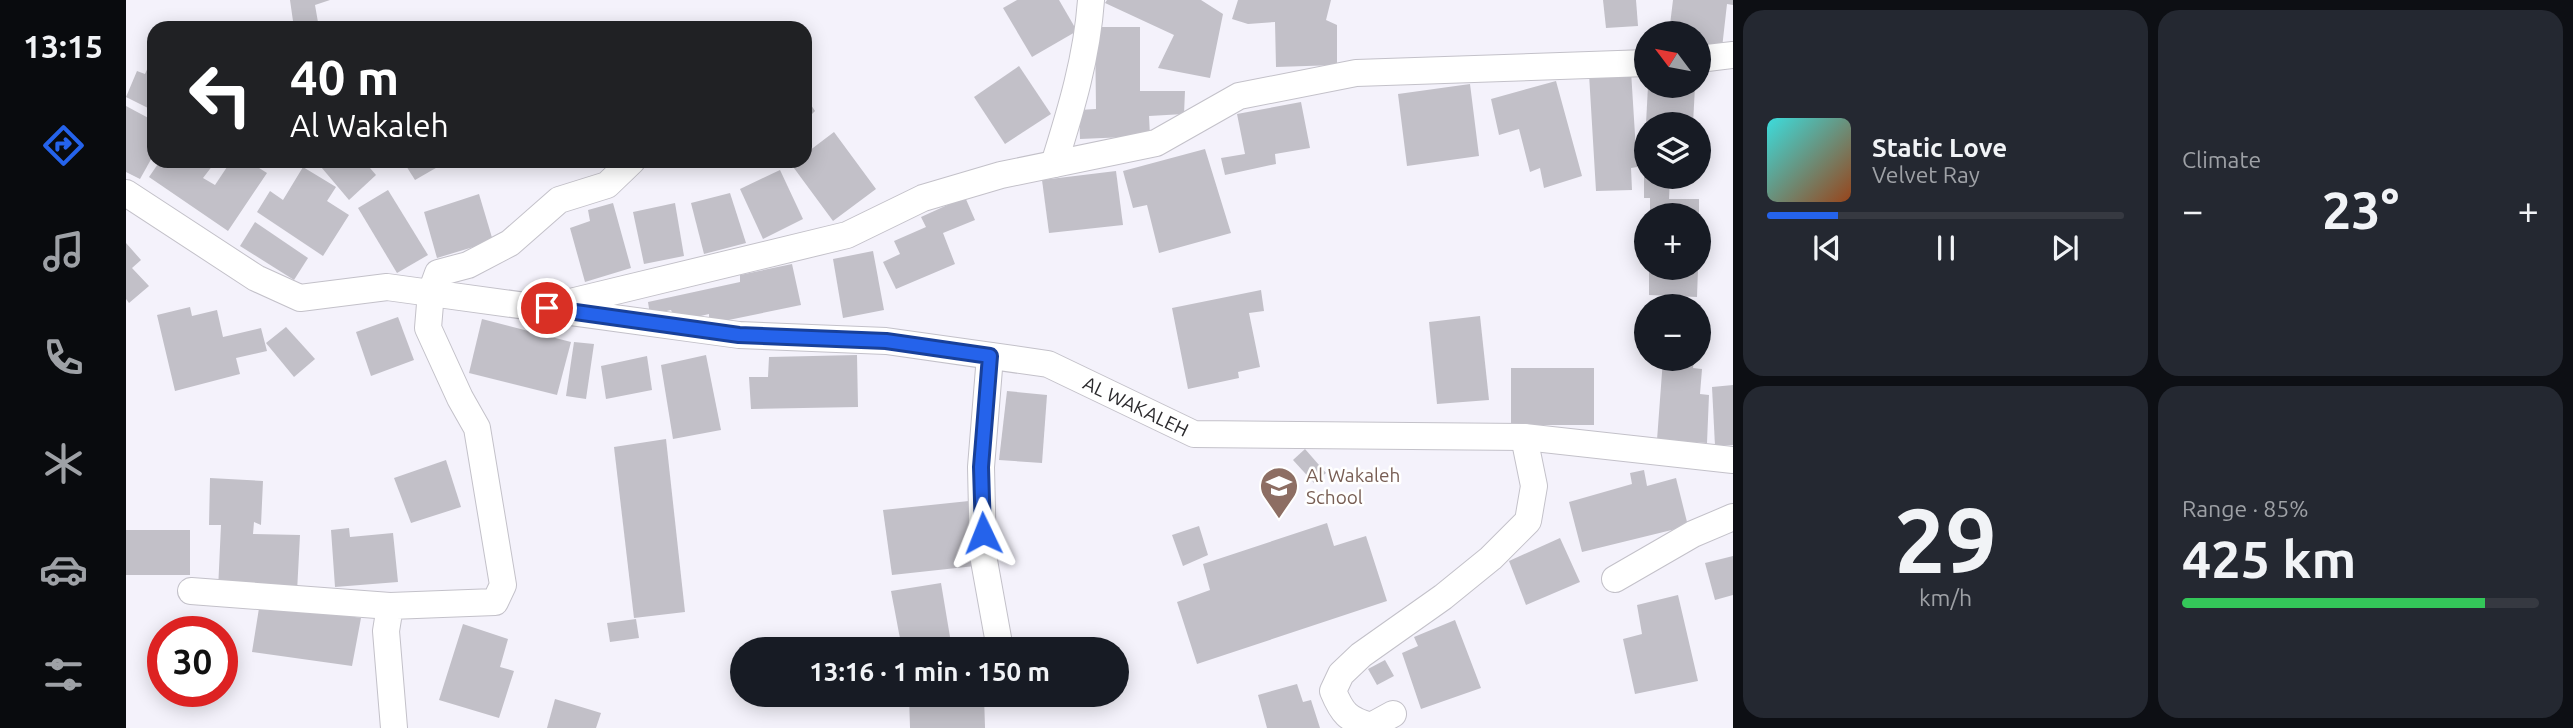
<!DOCTYPE html>
<meta charset="utf-8">
<style>
body{margin:0;font-family:Ubuntu,sans-serif;background:#242831;color:#f1f3f6;height:100vh;display:flex;flex-direction:column;font-size:26px;white-space:nowrap}
*{box-sizing:border-box;margin:0}
p{font-size:23px;color:#9ea1a6}
.icon{flex:none;width:38px;height:38px;fill:none;stroke:currentColor;stroke-width:2;stroke-linecap:round;stroke-linejoin:round}
.map{position:relative;flex:1;overflow:hidden}
.panel{display:flex;flex-direction:column;gap:10px;padding:10px;background:#0d0f14;width:840px}
.panel>*{flex:none}
.banner{position:absolute;left:21px;top:21px;width:665px;height:147px;border-radius:21px;box-shadow:0 4px 18px #0003;background:#202124;color:#fff;overflow:hidden}
.needle{width:46px;rotate:302deg}
.controls{position:absolute;left:1508px;top:21px;display:grid;gap:14px}
.controls a{display:grid;place-items:center;width:77px;height:77px;border-radius:50%;background:#171b24;box-shadow:0 4px 18px #0003;font-size:35px}
.speed{position:absolute;left:21px;top:616px;display:flex;gap:14px;font-size:35px;font-weight:700;text-align:center}
.speed>*{display:grid;place-content:center;width:91px;height:91px;border-radius:50%;background:#171b24;box-shadow:0 4px 18px #0003;line-height:1}
.speed .limit{border:10px solid #d22;background:#fff;color:#111}
.pin{position:absolute;display:grid;place-items:center;width:60px;height:60px;color:#fff;margin:-30px;border:4px solid #fff;border-radius:50%;box-shadow:0 2px 7px #0007}
.me{position:absolute;width:77px;margin:-38px;rotate:358deg;stroke-linejoin:round;filter:drop-shadow(0 0 5px #0008)}
.turn{display:flex;align-items:center;gap:24px;height:147px;padding:0 28px;font-size:32px}
.turn .icon{width:91px;height:91px;stroke-width:2.5}
.turn b{display:block;font-size:49px;line-height:60px}
.big{font-size:52px;font-weight:700;line-height:1.1}
.panel .card{flex:1;display:flex;flex-direction:column;justify-content:center;gap:10px;min-width:0;padding:0 24px;border-radius:21px;background:#242831}
.panel .dial{align-items:center;gap:0}
.dial b{font-size:91px;line-height:1}
.song{display:flex;align-items:center;gap:21px}
.cover{width:84px;height:84px;border-radius:10px;background:linear-gradient(135deg,hsl(180 70% 55%),hsl(20 70% 35%))}
.played{height:7px;border-radius:4px;background:linear-gradient(90deg,#2563eb 20%,#363941 20%)}
.keys{display:flex;justify-content:space-around;direction:ltr}
.heat{display:flex;justify-content:space-between;align-items:center;font-size:38px;direction:ltr}
.charge{height:10px;border-radius:5px;background:linear-gradient(90deg,#34c759 85%,#363941 0)}
.panel .tiles{flex:1;display:grid;gap:10px;grid-template-columns:repeat(2,1fr)}
.trip{position:absolute;left:604px;top:637px;width:399px;height:70px;border-radius:35px;background:#171b24;box-shadow:0 4px 18px #0003;font-weight:700;line-height:70px;text-align:center}
main{display:flex;flex:1;min-height:0}
.dock{display:flex;flex-direction:column;width:126px;justify-content:space-around;align-items:center;background:#090b0e;color:#9ea1a6}
.dock .icon{width:49px;height:49px}
.dock .active{color:#2563eb}
.dock b{font-size:32px;color:#f1f3f6}
.map>svg:first-child{display:block}
</style>
<main>
<nav class="dock">
<b>13:15</b>
<svg class="icon active" aria-label="directions" viewBox="0 0 24 24"><path d="M12 3l9 9-9 9-9-9zM9 14v-3h6M13 9l2 2-2 2"/></svg>
<svg class="icon" aria-label="music" viewBox="0 0 24 24"><path d="M9 18V5l10-2v13"/><circle cx="6" cy="18" r="3"/><circle cx="16" cy="16" r="3"/></svg>
<svg class="icon" aria-label="phone" viewBox="0 0 24 24"><path d="M5 4h4l2 5-3 2q2 4 5 5l2-3 5 2v4C11 20 4 13 5 4z"/></svg>
<svg class="icon" aria-label="climate" viewBox="0 0 24 24"><path d="M12 3v18M4 7l16 10M4 17L20 7"/></svg>
<svg class="icon" aria-label="car" viewBox="0 0 24 24"><path d="M5 17H2v-5l4-1 3-4h7l3 4 3 1v5h-3M9 17h6M6 11h13"/><circle cx="7" cy="17" r="2"/><circle cx="17" cy="17" r="2"/></svg>
<svg class="icon" aria-label="filters" viewBox="0 0 24 24"><path d="M4 7h16M4 17h16"/><circle cx="9" cy="7" r="2"/><circle cx="15" cy="17" r="2"/></svg>
</nav>
<div class="map">
<svg width="1607" height="728" viewBox="0 0 1607 728">
<rect width="100%" height="100%" fill="#f4f2fb"/>
<g fill="#c2c0c8">
<path d="M 164,0 L 204,0 L 189,5 L 193,28 L 168,28 Z"/>
<path d="M 891,0 L 933,0 L 951,31 L 906,57 L 877,8 Z"/>
<path d="M 981,0 L 1075,0 L 1097,14 L 1084,78 L 1032,68 L 1048,35 L 979,3 Z"/>
<path d="M 1112,0 L 1205,0 L 1200,20 L 1211,25 L 1211,65 L 1150,67 L 1149,22 L 1122,24 L 1106,19 Z"/>
<path d="M 1477,0 L 1510,0 L 1512,26 L 1480,28 Z"/>
<path d="M 1547,0 L 1607,0 L 1607,5 L 1601,4 L 1596,48 L 1573,46 L 1573,33 L 1543,33 Z"/>
<path d="M 969,27 L 1014,27 L 1014,91 L 1059,91 L 1058,114 L 1023,116 L 1024,136 L 954,139 L 953,110 L 970,109 Z"/>
<path d="M 28,54 L 28,111 L 0,97 L 11,71 L 19,74 Z"/>
<path d="M 893,66 L 925,114 L 879,144 L 848,97 Z"/>
<path d="M 1505,71 L 1511,167 L 1505,168 L 1506,190 L 1470,191 L 1463,74 Z"/>
<path d="M 1430,81 L 1456,176 L 1418,188 L 1414,168 L 1404,172 L 1393,129 L 1373,135 L 1365,99 Z"/>
<path d="M 1344,84 L 1353,156 L 1281,166 L 1272,94 Z"/>
<path d="M 1522,86 L 1569,86 L 1567,124 L 1520,124 Z"/>
<path d="M 679,96 L 689,111 L 679,121 Z"/>
<path d="M 1175,102 L 1184,148 L 1149,154 L 1150,164 L 1099,175 L 1095,158 L 1119,154 L 1111,114 Z"/>
<path d="M 0,106 L 28,121 L 28,154 L 14,179 L 0,172 Z"/>
<path d="M 708,132 L 750,189 L 707,221 L 665,164 L 669,161 L 679,161 L 679,154 Z"/>
<path d="M 1079,149 L 1105,233 L 1033,253 L 1021,205 L 1007,208 L 997,171 Z"/>
<path d="M 34,161 L 83,161 L 87,165 L 77,178 L 89,185 L 105,161 L 122,161 L 141,173 L 102,231 L 23,177 Z"/>
<path d="M 190,161 L 238,161 L 250,175 L 223,200 Z"/>
<path d="M 277,161 L 322,161 L 289,180 Z"/>
<path d="M 177,167 L 210,187 L 201,201 L 223,215 L 197,256 L 131,212 L 144,191 L 157,200 Z"/>
<path d="M 654,170 L 677,219 L 637,239 L 614,189 Z"/>
<path d="M 990,171 L 997,225 L 923,233 L 916,180 Z"/>
<path d="M 1518,177 L 1544,177 L 1543,199 L 1573,199 L 1573,215 L 1524,215 L 1524,198 L 1518,198 Z"/>
<path d="M 262,190 L 302,255 L 271,273 L 232,208 Z"/>
<path d="M 604,193 L 620,243 L 578,254 L 565,203 Z"/>
<path d="M 353,194 L 367,241 L 311,258 L 298,212 Z"/>
<path d="M 839,197 L 849,220 L 817,233 L 829,264 L 770,289 L 757,262 L 774,254 L 768,241 L 800,227 L 795,217 Z"/>
<path d="M 487,203 L 505,268 L 459,282 L 444,228 L 464,221 L 462,210 Z"/>
<path d="M 549,203 L 558,256 L 518,264 L 507,212 Z"/>
<path d="M 129,222 L 182,258 L 168,280 L 114,246 Z"/>
<path d="M 0,243 L 15,260 L 6,268 L 23,286 L 3,303 L 0,299 Z"/>
<path d="M 747,251 L 758,310 L 717,318 L 707,259 Z"/>
<path d="M 666,264 L 675,305 L 583,324 L 583,314 L 550,322 L 545,310 L 524,315 L 522,302 L 614,282 L 614,275 Z"/>
<path d="M 1523,268 L 1572,268 L 1571,297 L 1523,295 Z"/>
<path d="M 1135,290 L 1138,311 L 1123,313 L 1134,367 L 1112,372 L 1113,378 L 1062,389 L 1046,308 Z"/>
<path d="M 64,307 L 66,316 L 91,310 L 97,337 L 135,328 L 141,351 L 110,358 L 114,374 L 49,391 L 31,315 Z"/>
<path d="M 1354,316 L 1363,400 L 1311,404 L 1303,322 Z"/>
<path d="M 272,317 L 288,360 L 245,376 L 230,332 Z"/>
<path d="M 356,319 L 445,342 L 431,395 L 343,373 Z"/>
<path d="M 160,327 L 189,359 L 168,377 L 140,343 Z"/>
<path d="M 448,342 L 468,344 L 460,399 L 440,396 Z"/>
<path d="M 580,355 L 595,430 L 547,439 L 535,365 Z"/>
<path d="M 731,355 L 732,407 L 625,409 L 623,377 L 642,377 L 643,357 Z"/>
<path d="M 521,356 L 526,390 L 480,399 L 475,366 Z"/>
<path d="M 1537,359 L 1568,359 L 1567,368 L 1576,369 L 1574,394 L 1583,395 L 1581,443 L 1531,440 Z"/>
<rect x="1385" y="368" width="83" height="57"/>
<path d="M 1607,385 L 1607,445 L 1589,446 L 1586,387 Z"/>
<path d="M 881,391 L 921,395 L 916,463 L 873,460 Z"/>
<path d="M 540,439 L 559,612 L 508,618 L 488,447 Z"/>
<path d="M 1179,449 L 1200,473 L 1188,483 L 1167,460 Z"/>
<path d="M 320,460 L 335,507 L 285,523 L 268,478 Z"/>
<path d="M 1518,470 L 1521,486 L 1550,478 L 1562,526 L 1456,552 L 1443,502 L 1506,484 L 1504,473 Z"/>
<path d="M 84,478 L 137,481 L 135,525 L 128,522 L 127,534 L 174,535 L 171,592 L 92,590 L 95,525 L 83,525 Z"/>
<path d="M 843,501 L 849,566 L 766,575 L 757,510 Z"/>
<path d="M 1201,523 L 1208,546 L 1240,536 L 1261,601 L 1071,664 L 1051,602 L 1084,590 L 1077,564 Z"/>
<path d="M 1073,526 L 1082,555 L 1057,566 L 1046,535 Z"/>
<path d="M 223,528 L 224,537 L 267,533 L 272,582 L 209,587 L 205,530 Z"/>
<rect x="0" y="530" width="64" height="45"/>
<path d="M 1434,538 L 1454,582 L 1400,605 L 1383,561 Z"/>
<path d="M 1607,556 L 1607,595 L 1589,600 L 1579,563 Z"/>
<path d="M 815,583 L 825,643 L 776,649 L 765,591 Z"/>
<path d="M 1552,595 L 1572,681 L 1509,694 L 1497,639 L 1516,634 L 1511,605 Z"/>
<path d="M 134,602 L 235,618 L 226,666 L 126,652 Z"/>
<path d="M 510,619 L 513,638 L 484,642 L 481,623 Z"/>
<path d="M 1329,620 L 1355,688 L 1295,709 L 1276,653 L 1292,646 L 1288,637 Z"/>
<path d="M 337,624 L 382,639 L 374,667 L 388,671 L 373,718 L 313,700 Z"/>
<path d="M 1259,660 L 1268,676 L 1251,685 L 1242,669 Z"/>
<path d="M 1171,684 L 1177,702 L 1185,700 L 1194,728 L 1141,728 L 1132,695 Z"/>
<path d="M 783,695 L 858,695 L 859,728 L 784,728 Z"/>
<path d="M 429,699 L 475,713 L 470,728 L 421,728 Z"/>
</g>
<g fill="none" stroke-linecap="round" stroke-linejoin="round">
<defs>
<g id="minor">
<path d="M 1573,59 L 1607,55"/>
<path d="M 928,164 C 945,110 961,57 965,0"/>
<path id="s1" d="M 0,193 L 130,278 L 174,298 L 261,287 L 613,335 L 760,341 L 922,364 L 1068,434 L 1398,437 L 1607,460"/>
<path d="M 436,304 L 721,235 L 797,198 L 875,175 L 1030,143 L 1113,96 L 1230,73 L 1521,63"/>
<path d="M 864,356 L 855,467 L 857,555 L 874,649"/>
<path d="M 1489,579 L 1567,534 L 1607,517"/>
<path d="M 65,591 L 264,606"/>
<path d="M 1267,714 L 1245,726 C 1222,720 1216,713 1207,691 L 1215,674 L 1235,655 L 1317,597 L 1365,558 L 1402,521 L 1408,486 L 1398,437"/>
<path d="M 268,728 L 260,631 L 264,606 L 369,602 L 377,585 L 351,428 L 334,398 L 302,328 L 305,292 L 312,273 L 342,265 L 384,243 L 433,200 L 481,185 L 506,161"/>
</g>
</defs>
<use href="#minor" stroke="#c3c1c9" stroke-width="28"/>
<use href="#minor" stroke="#fff" stroke-width="26"/>
</g>
<g fill="none" stroke-linecap="round" stroke-linejoin="round">
<defs>
<path id="route" d="M 421,308 L 613,335 L 760,341 L 864,356 L 855,467 L 857,533"/>
</defs>
<use href="#route" stroke="#184099" stroke-width="18"/>
<use href="#route" stroke="#2563eb" stroke-width="12"/>
</g>
<defs>
<symbol id="school-pin" viewBox="-11 -11 22 30"><path d="M0 17L-7.5 6A9.5 9.5 0 1 1 7.5 6Z" fill="#8d6e63" stroke="#fff"/><path d="M0-5L7-2L0 1L-7-2ZM-4 1L0 2.5L4 1V4Q0 6-4 4Z" fill="#fff"/></symbol>
</defs>
<g fill-rule="evenodd">
<use href="#school-pin" x="1131" y="464" width="44" height="60"/>
</g>
<g text-anchor="middle" dominant-baseline="central" stroke-width="5" stroke-linejoin="round" paint-order="stroke">
<g font-size="19" fill="#2b2a2d" stroke="#fff">
<text stroke="none"><textPath href="#s1" startOffset="1055">AL WAKALEH</textPath></text>
</g>
<g font-size="19" fill="#785e54" stroke="#fff" text-anchor="start">
<text x="1180" y="475">Al Wakaleh<tspan x="1180" dy="22">School</tspan></text>
</g>
</g>
</svg>
<div class="controls">
<a><svg class="needle" viewBox="-14 -14 28 28"><path d="M0-13l5 13h-10z" fill="#e53935"/><path d="M0 13l5-13h-10z" fill="#9ea1a6"/></svg></a>
<a><svg class="icon" aria-label="layers" viewBox="0 0 24 24"><path d="M12 4l9 5-9 5-9-5zM3 14l9 5 9-5"/></svg></a>
<a>+</a>
<a>−</a>
</div>
<div class="speed"><div class="limit">30</div></div>
<div class="pin" style="left:421px;top:308px;background:#d93025"><svg class="icon" aria-label="arrive" viewBox="0 0 24 24"><path d="M6 21V4h12l-3 4 3 4H6"/></svg></div>
<svg class="me" style="left:857px;top:533px" viewBox="-20 -20 40 40"><path d="M0-17L14 15 0 8-14 15z" fill="#2563eb" stroke="#fff" stroke-width="4"/></svg>
<div class="trip">13:16 · 1 min · 150 m</div>
<div class="banner">
<div class="turn"><svg class="icon" aria-label="left" viewBox="0 0 24 24"><path d="M17 20v-9H6M10 6l-5 5 5 5"/></svg><div><b>40 m</b>Al Wakaleh</div></div>
</div>
</div>
<section class="panel">
<div class="tiles">
<div class="card">
<div class="song"><i class="cover"></i><div><b>Static Love</b><p>Velvet Ray</p></div></div>
<div class="played"></div>
<div class="keys"><svg class="icon" aria-label="previous" viewBox="0 0 24 24"><path d="M18 5L8 12l10 7zM5 5v14"/></svg><svg class="icon" aria-label="pause" viewBox="0 0 24 24"><path d="M8 5v14M16 5v14"/></svg><svg class="icon" aria-label="next" viewBox="0 0 24 24"><path d="M6 5l10 7-10 7zM19 5v14"/></svg></div>
</div>
<div class="card"><p>Climate</p>
<div class="heat"><a>−</a><b class="big">23°</b><a>+</a></div>
</div>
<div class="card dial"><b>29</b><p>km/h</p></div>
<div class="card"><p>Range · 85%</p><b class="big">425 km</b><div class="charge"></div></div>
</div>
</section>
</main>
